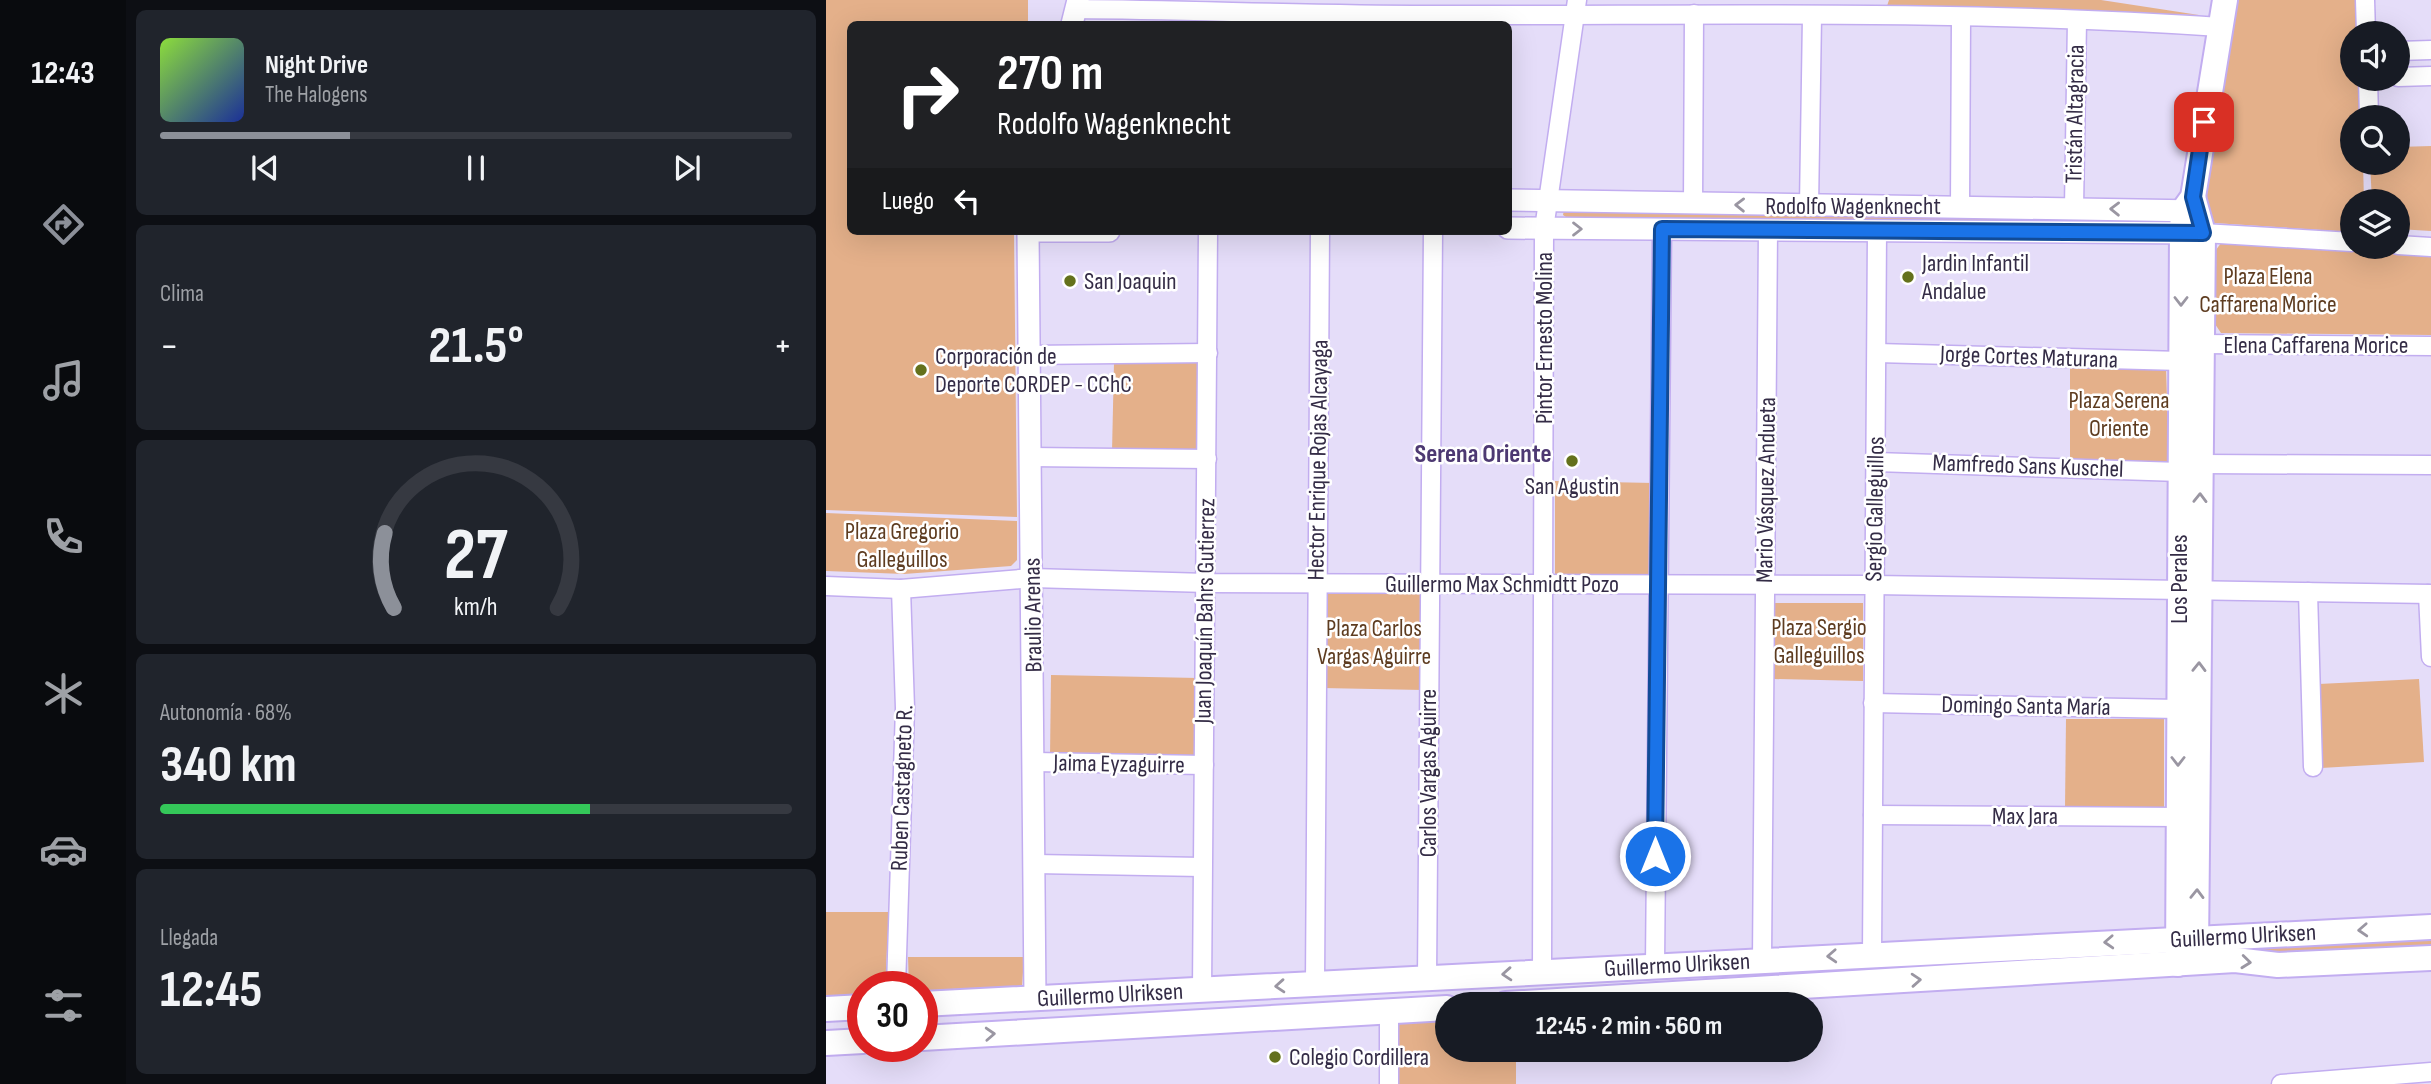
<!DOCTYPE html>
<html lang="es">
<meta charset="utf-8">
<style>
body{margin:0;font-family:"Sofia Sans Condensed",sans-serif;background:#20242c;color:#f1f3f6;height:100vh;display:flex;flex-direction:column;font-size:26px;white-space:nowrap}
*{box-sizing:border-box;margin:0}
p{font-size:23px;color:#9ea1a6}
.icon{flex:none;width:38px;height:38px;fill:none;stroke:currentColor;stroke-width:2;stroke-linecap:round;stroke-linejoin:round}
.map{position:relative;flex:1;overflow:hidden}
.details{display:flex;flex-direction:column;gap:10px;padding:10px;background:#0d0f14;width:700px}
.details>*{flex:none}
.banner{position:absolute;left:21px;top:21px;width:665px;height:214px;border-radius:10px;box-shadow:0 7px 28px #0002;background:#202124;color:#fff;overflow:hidden}
.buttons{position:absolute;left:1514px;top:21px;display:grid;gap:14px}
.buttons a{display:grid;place-items:center;width:70px;height:70px;border-radius:50%;background:#171b24;box-shadow:0 7px 28px #0002;font-size:35px}
.speed{position:absolute;left:21px;top:971px;display:flex;gap:14px;font-size:35px;font-weight:700;text-align:center}
.speed>*{display:grid;place-content:center;width:91px;height:91px;border-radius:50%;background:#171b24;box-shadow:0 7px 28px #0002;line-height:1}
.speed .limit{border:10px solid #d22;background:#fff;color:#111}
.pin{position:absolute;display:grid;place-items:center;width:60px;height:60px;color:#fff;margin:-30px;border-radius:14px;box-shadow:0 4px 10px #0006}
.me{position:absolute;width:77px;margin:-38px;rotate:0deg;stroke-linejoin:round;filter:drop-shadow(0 0 5px #0008)}
.turn{display:flex;align-items:center;gap:24px;height:147px;padding:0 35px;font-size:32px}
.turn .icon{width:91px;height:91px;stroke-width:2.5}
.turn b{display:block;font-size:49px;line-height:60px}
.then{display:flex;align-items:center;height:66px;padding:0 35px;background:#0003;gap:14px;font-size:26px}
.big{font-size:52px;font-weight:700;line-height:1.1}
.details .tile{flex:1;display:flex;flex-direction:column;justify-content:center;gap:10px;min-width:0;padding:0 24px;border-radius:10px;background:#20242c}
.details .dial{align-items:center;gap:0}
.dial svg{height:182px;overflow:visible;fill:none;stroke:#363941;stroke-width:7;stroke-linecap:round;text-anchor:middle}
.dial text{fill:#f1f3f6;stroke:none}
.song{display:flex;align-items:center;gap:21px}
.cover{width:84px;height:84px;border-radius:10px;background:linear-gradient(135deg,hsl(90 70% 55%),hsl(230 70% 35%))}
.played{height:7px;border-radius:4px;background:linear-gradient(90deg,#8c9099 30%,#363941 30%)}
.keys{display:flex;justify-content:space-around;direction:ltr}
.heat{display:flex;justify-content:space-between;align-items:center;font-size:38px;direction:ltr}
.charge{height:10px;border-radius:5px;background:linear-gradient(90deg,#34c759 68%,#363941 0)}
.trip{position:absolute;left:609px;top:992px;width:388px;height:70px;border-radius:35px;background:#171b24;box-shadow:0 7px 28px #0002;font-weight:700;line-height:70px;text-align:center}
main{display:flex;flex:1;min-height:0}
.menu{display:flex;flex-direction:column;width:126px;justify-content:space-around;align-items:center;background:#090b0e;color:#9ea1a6}
.menu .icon{width:49px;height:49px}
.menu .active{color:#8c9099}
.menu b{font-size:32px;color:#f1f3f6}
.map>svg:first-child{display:block}
</style>
<main>
<nav class="menu">
<b>12:43</b>
<svg class="icon active" aria-label="directions" viewBox="0 0 24 24"><path d="M12 3l9 9-9 9-9-9zM9 14v-3h6M13 9l2 2-2 2"/></svg>
<svg class="icon" aria-label="music" viewBox="0 0 24 24"><path d="M9 18V5l10-2v13"/><circle cx="6" cy="18" r="3"/><circle cx="16" cy="16" r="3"/></svg>
<svg class="icon" aria-label="phone" viewBox="0 0 24 24"><path d="M5 4h4l2 5-3 2q2 4 5 5l2-3 5 2v4C11 20 4 13 5 4z"/></svg>
<svg class="icon" aria-label="climate" viewBox="0 0 24 24"><path d="M12 3v18M4 7l16 10M4 17L20 7"/></svg>
<svg class="icon" aria-label="car" viewBox="0 0 24 24"><path d="M5 17H2v-5l4-1 3-4h7l3 4 3 1v5h-3M9 17h6M6 11h13"/><circle cx="7" cy="17" r="2"/><circle cx="17" cy="17" r="2"/></svg>
<svg class="icon" aria-label="filters" viewBox="0 0 24 24"><path d="M4 7h16M4 17h16"/><circle cx="9" cy="7" r="2"/><circle cx="15" cy="17" r="2"/></svg>
</nav>
<section class="details">
<div class="tile">
<div class="song"><i class="cover"></i><div><b>Night Drive</b><p>The Halogens</p></div></div>
<div class="played"></div>
<div class="keys"><svg class="icon" aria-label="previous" viewBox="0 0 24 24"><path d="M18 5L8 12l10 7zM5 5v14"/></svg><svg class="icon" aria-label="pause" viewBox="0 0 24 24"><path d="M8 5v14M16 5v14"/></svg><svg class="icon" aria-label="next" viewBox="0 0 24 24"><path d="M6 5l10 7-10 7zM19 5v14"/></svg></div>
</div>
<div class="tile"><p>Clima</p>
<div class="heat"><a>−</a><b class="big">21.5°</b><a>+</a></div>
</div>
<div class="tile dial"><svg viewBox="0 0 100 80">
<path d="M14 69A42 42 0 1 1 86 69"/>
<path d="M14 69A42 42 0 0 1 10 36" stroke="#8c9099"/>
<text x="50" y="56" font-size="32" font-weight="700">27</text>
<text x="50" y="72" font-size="11">km/h</text>
</svg></div>
<div class="tile"><p>Autonomía · 68%</p><b class="big">340 km</b><div class="charge"></div></div>
<div class="tile"><p>Llegada</p><b class="big">12:45</b></div>
</section>
<div class="map">
<svg width="1605" height="1084" viewBox="0 0 1605 1084">
<rect width="100%" height="100%" fill="#e5ddf9"/>
<g fill="#e4b08a">
<path d="M 0,0 L 202,0 L 202,24 L 24,24 L 24,231 L 188,231 L 191,517 L 0,510 Z"/>
<path d="M 1063,0 L 1275,0 L 1373,15 L 1061,6 Z"/>
<path d="M 1412,0 L 1530,0 L 1531,33 L 1526,33 L 1526,79 L 1533,79 L 1535,117 L 1526,117 L 1526,163 L 1537,163 L 1538,201 L 1526,201 L 1526,232 L 1388,223 L 1379,204 Z"/>
<path d="M 1605,146 L 1605,231 L 1572,229 L 1572,201 L 1546,201 L 1544,163 L 1572,163 L 1572,147 Z"/>
<path d="M 738,210 L 1345,218 L 1343,222 L 740,217 L 737,215 Z"/>
<path d="M 1395,243 L 1605,255 L 1605,335 L 1395,333 L 1389,324 L 1387,254 Z"/>
<path d="M 374,361 L 374,451 L 286,452 L 288,362 Z"/>
<path d="M 1244,362 L 1340,367 L 1343,465 L 1244,462 Z"/>
<path d="M 729,481 L 828,483 L 825,574 L 729,574 Z"/>
<path d="M 0,513 L 191,521 L 191,560 L 185,566 L 78,574 L 0,571 Z"/>
<path d="M 502,594 L 596,594 L 597,690 L 496,688 Z"/>
<path d="M 949,603 L 1037,603 L 1037,681 L 948,679 Z"/>
<path d="M 225,675 L 372,678 L 371,759 L 224,757 Z"/>
<path d="M 1593,679 L 1598,762 L 1495,768 L 1493,684 Z"/>
<path d="M 1240,719 L 1338,719 L 1338,808 L 1239,808 Z"/>
<path d="M 0,912 L 63,912 L 59,987 L 37,987 L 37,997 L 0,999 Z"/>
<path d="M 1605,934 L 1605,948 L 1469,956 L 1377,949 Z"/>
<path d="M 82,957 L 198,957 L 196,987 L 96,996 L 96,987 L 83,987 Z"/>
<path d="M 621,1018 L 621,1050 L 690,1050 L 690,1084 L 567,1084 L 567,1021 Z"/>
</g>
<g fill="none" stroke-linecap="round" stroke-linejoin="round">
<defs>
<g id="minor">
<path d="M 1539,0 L 1540,33"/>
<path d="M 250,9 C 367,10 484,15 601,15 C 865,16 1130,9 1394,27"/>
<path d="M 1572,51 L 1605,50"/>
<path d="M 1572,77 L 1605,76"/>
<path d="M 1542,79 L 1543,117"/>
<path d="M 867,204 L 868,14"/>
<path d="M 983,206 L 986,16"/>
<path d="M 1134,206 L 1135,18"/>
<path d="M 1248,208 L 1251,20"/>
<path d="M 1377,233 L 1526,242"/>
<path d="M 1572,245 L 1605,247"/>
<path d="M 1376,344 L 1605,346"/>
<path d="M 1051,353 L 1355,361"/>
<path d="M 203,355 L 382,353"/>
<path d="M 204,457 L 381,459"/>
<path d="M 1050,462 L 1354,472"/>
<path d="M 1375,464 L 1605,465"/>
<path d="M 0,586 L 75,589 L 206,578 L 381,583 L 1048,585 L 1605,594"/>
<path d="M 1482,592 L 1487,767"/>
<path d="M 1602,594 L 1605,657"/>
<path d="M 1047,703 L 1352,709"/>
<path d="M 208,762 L 378,765"/>
<path d="M 1047,815 L 1352,817"/>
<path d="M 209,864 L 376,867"/>
<path d="M 1046,954 L 1051,232"/>
<path d="M 936,960 L 942,230"/>
<path d="M 829,965 L 836,229"/>
<path d="M 716,972 L 718,229 L 751,0"/>
<path d="M 601,979 L 607,231"/>
<path d="M 489,983 L 494,231"/>
<path d="M 70,987 L 79,708 L 75,589"/>
<path d="M 376,991 L 382,231"/>
<path d="M 563,1084 L 563,1011"/>
<path d="M 1455,1084 L 1605,1072"/>
</g>
<g id="tertiary">
<path d="M 246,24 L 252,0"/>
<path d="M 682,200 L 1372,211"/>
<path d="M 682,228 L 1370,233"/>
<path d="M 202,231 L 209,998"/>
<path d="M 202,231 L 283,231"/>
</g>
<g id="secondary">
<path d="M 1367,197 L 1377,233 L 1370,951"/>
<path d="M 1352,964 L 1356,233 L 1357,211 L 1367,197 L 1399,0"/>
<path d="M 96,1004 L 1605,927"/>
<path d="M 680,1004 L 1409,960 L 1452,965 L 1605,958"/>
<path d="M 0,1009 L 37,1007"/>
<path d="M 96,1038 L 621,1008"/>
<path d="M 0,1043 L 37,1041"/>
</g>
</defs>
<use href="#minor" stroke="#c2adf0" stroke-width="21"/>
<use href="#tertiary" stroke="#c2adf0" stroke-width="24"/>
<use href="#secondary" stroke="#c2adf0" stroke-width="28"/>
<use href="#minor" stroke="#fff" stroke-width="18"/>
<use href="#tertiary" stroke="#fff" stroke-width="21"/>
<use href="#secondary" stroke="#fff" stroke-width="24"/>
</g>
<defs><path id="oneway-chevron" d="M-2-3.5L2.5 0L-2 3.5" fill="none" stroke-width="1.6" stroke-linecap="round" stroke-linejoin="round" transform="scale(1.75)"/></defs>
<g stroke="#9a96a2">
<use href="#oneway-chevron" transform="translate(914 205) rotate(-179)"/>
<use href="#oneway-chevron" transform="translate(1289 209) rotate(-179)"/>
<use href="#oneway-chevron" transform="translate(751 229)"/>
<use href="#oneway-chevron" transform="translate(1355 301) rotate(90)"/>
<use href="#oneway-chevron" transform="translate(1374 498) rotate(-89)"/>
<use href="#oneway-chevron" transform="translate(1373 667) rotate(-89)"/>
<use href="#oneway-chevron" transform="translate(1352 761) rotate(90)"/>
<use href="#oneway-chevron" transform="translate(1371 894) rotate(-89)"/>
<use href="#oneway-chevron" transform="translate(1537 930) rotate(177)"/>
<use href="#oneway-chevron" transform="translate(1283 942) rotate(177)"/>
<use href="#oneway-chevron" transform="translate(1006 956) rotate(177)"/>
<use href="#oneway-chevron" transform="translate(1420 962) rotate(6)"/>
<use href="#oneway-chevron" transform="translate(681 974) rotate(176)"/>
<use href="#oneway-chevron" transform="translate(1090 980) rotate(-4)"/>
<use href="#oneway-chevron" transform="translate(454 986) rotate(176)"/>
<use href="#oneway-chevron" transform="translate(164 1034) rotate(-3)"/>
</g>
<g fill="none" stroke-linecap="round" stroke-linejoin="round">
<defs>
<path id="route" d="M 829,856 L 836,229 L 1377,233 L 1367,197 L 1378,122"/>
</defs>
<use href="#route" stroke="#114b97" stroke-width="18"/>
<use href="#route" stroke="#1a73e8" stroke-width="12"/>
</g>
<g fill="#64711c" stroke="#fff" stroke-width="2.5">
<circle cx="1082" cy="277" r="7"/>
<circle cx="244" cy="281" r="7"/>
<circle cx="95" cy="370" r="7"/>
<circle cx="746" cy="461" r="7"/>
<circle cx="449" cy="1057" r="7"/>
</g>
<g text-anchor="middle" dominant-baseline="central" stroke-width="5" stroke-linejoin="round" paint-order="stroke">
<g font-size="24" fill="#342c46" stroke="#fff">
<text transform="translate(1249 114) rotate(-89)">Tristán Altagracia</text>
<text x="1027" y="206">Rodolfo Wagenknecht</text>
<text transform="translate(718 338) rotate(-90)">Pintor Ernesto Molina</text>
<text x="1490" y="345">Elena Caffarena Morice</text>
<text transform="translate(1203 357) rotate(2)">Jorge Cortes Maturana</text>
<text transform="translate(492 460) rotate(-89)">Hector Enrique Rojas Alcayaga</text>
<text transform="translate(1202 466) rotate(2)">Mamfredo Sans Kuschel</text>
<text transform="translate(940 490) rotate(-89)">Mario Vásquez Andueta</text>
<text transform="translate(1049 509) rotate(-89)">Sergio Galleguillos</text>
<text transform="translate(1353 579) rotate(-90)">Los Perales</text>
<text x="676" y="584">Guillermo Max Schmidtt Pozo</text>
<text transform="translate(379 611) rotate(-89)">Juan Joaquín Bahrs Gutierrez</text>
<text transform="translate(207 615) rotate(-91)">Braulio Arenas</text>
<text transform="translate(1200 706) rotate(1)">Domingo Santa María</text>
<text transform="translate(293 764) rotate(1)">Jaima Eyzaguirre</text>
<text transform="translate(602 773) rotate(-90)">Carlos Vargas Aguirre</text>
<text transform="translate(76 788) rotate(-88)">Ruben Castagneto R.</text>
<text x="1199" y="816">Max Jara</text>
<text transform="translate(1417 936) rotate(-3)">Guillermo Ulriksen</text>
<text transform="translate(851 965) rotate(-3)">Guillermo Ulriksen</text>
<text transform="translate(284 995) rotate(-3)">Guillermo Ulriksen</text>
</g>
<g font-size="24" fill="#342c46" stroke="#fff" text-anchor="start">
<text x="1096" y="263">Jardin Infantil<tspan x="1096" dy="28">Andalue</tspan></text>
<text x="258" y="281">San Joaquin</text>
<text x="109" y="356">Corporación de<tspan x="109" dy="28">Deporte CORDEP - CChC</tspan></text>
<text x="746" y="486" text-anchor="middle">San Agustin</text>
<text x="463" y="1057">Colegio Cordillera</text>
</g>
<g font-size="24" fill="#5e3c20" stroke="#fff">
<text x="1442" y="276">Plaza Elena<tspan x="1442" dy="28">Caffarena Morice</tspan></text>
<text x="1293" y="400">Plaza Serena<tspan x="1293" dy="28">Oriente</tspan></text>
<text x="76" y="531">Plaza Gregorio<tspan x="76" dy="28">Galleguillos</tspan></text>
<text x="993" y="627">Plaza Sergio<tspan x="993" dy="28">Galleguillos</tspan></text>
<text x="548" y="628">Plaza Carlos<tspan x="548" dy="28">Vargas Aguirre</tspan></text>
</g>
<g font-size="26" font-weight="bold" fill="#4d3972" stroke="#fff">
<text x="657" y="454">Serena Oriente</text>
</g>
</g>
</svg>
<div class="buttons">
<a><svg class="icon" aria-label="sound" viewBox="0 0 24 24"><path d="M4 9h4l5-4v14l-5-4H4zM17 9q2 3 0 6"/></svg></a>
<a><svg class="icon" aria-label="search" viewBox="0 0 24 24"><circle cx="10" cy="10" r="6"/><path d="M15 15l6 6"/></svg></a>
<a><svg class="icon" aria-label="layers" viewBox="0 0 24 24"><path d="M12 4l9 5-9 5-9-5zM3 14l9 5 9-5"/></svg></a>
</div>
<div class="speed"><div class="limit">30</div></div>
<div class="pin" style="left:1378px;top:122px;background:#d93025"><svg class="icon" aria-label="arrive" viewBox="0 0 24 24"><path d="M6 21V4h12l-3 4 3 4H6"/></svg></div>
<svg class="me" style="left:829px;top:856px" viewBox="-20 -20 40 40"><circle r="17" fill="#1a73e8" stroke="#fff" stroke-width="3"/><path d="M0-11L8 9 0 5-8 9z" fill="#fff"/></svg>
<div class="trip">12:45 · 2 min · 560 m</div>
<div class="banner">
<div class="turn"><svg class="icon" aria-label="right" viewBox="0 0 24 24"><path d="M7 20v-9h11M14 6l5 5-5 5"/></svg><div><b>270 m</b>Rodolfo Wagenknecht</div></div>
<div class="then">Luego<svg class="icon" aria-label="left" viewBox="0 0 24 24"><path d="M17 20v-9H6M10 6l-5 5 5 5"/></svg></div>
</div>
</div>
</main>
